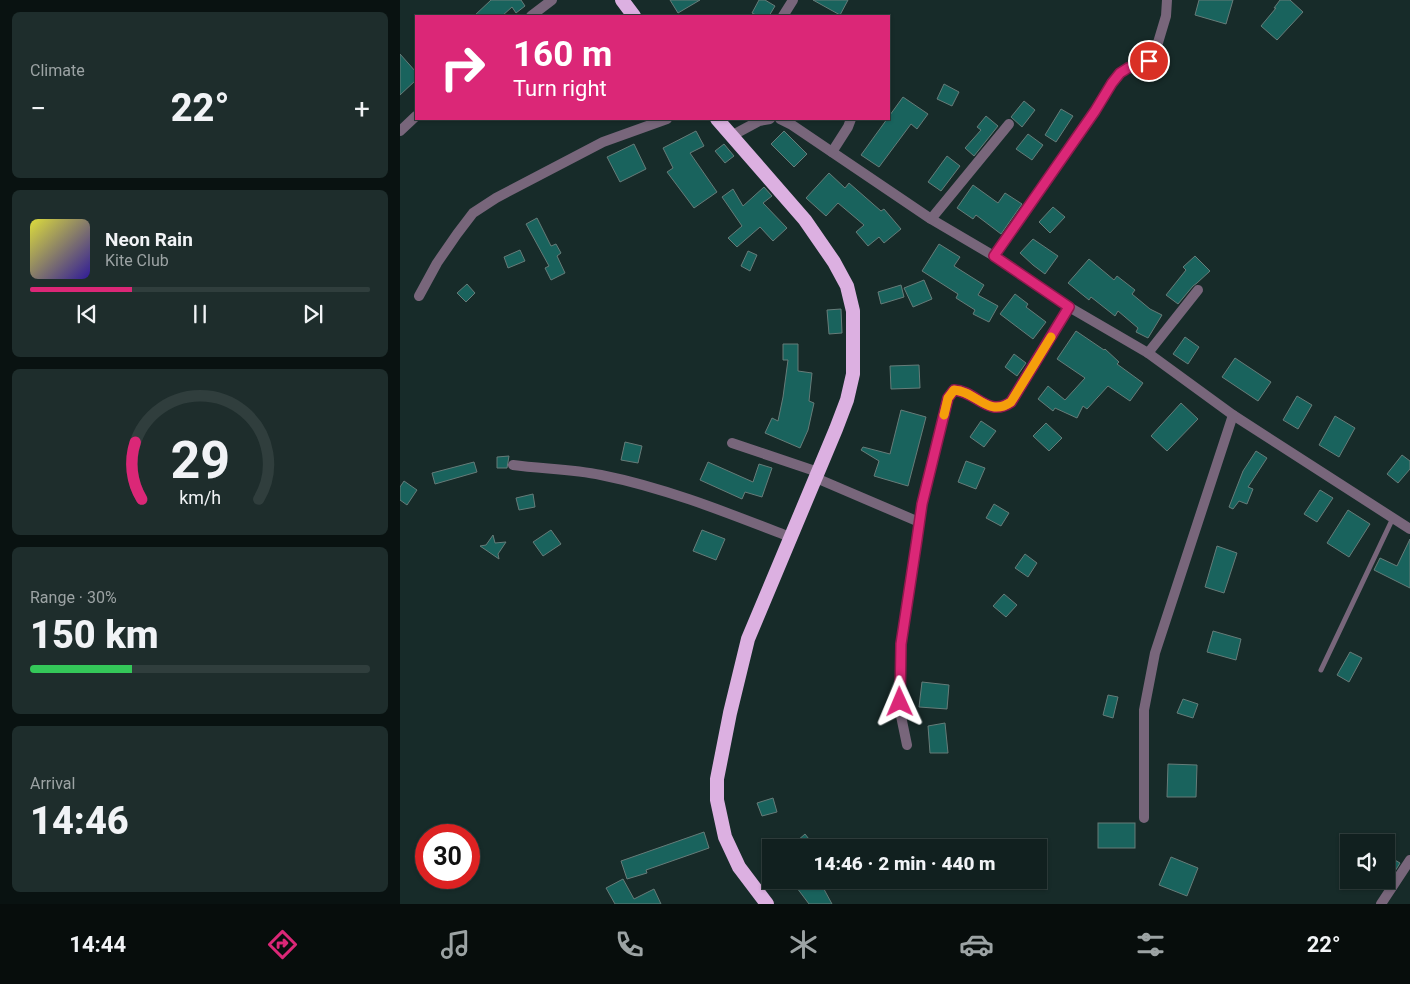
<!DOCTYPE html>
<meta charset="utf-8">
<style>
body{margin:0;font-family:Roboto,sans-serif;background:#1e2d2c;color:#f1f3f6;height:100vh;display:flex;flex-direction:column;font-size:19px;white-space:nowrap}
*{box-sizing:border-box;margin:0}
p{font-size:16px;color:#9ca3a4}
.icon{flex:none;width:28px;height:28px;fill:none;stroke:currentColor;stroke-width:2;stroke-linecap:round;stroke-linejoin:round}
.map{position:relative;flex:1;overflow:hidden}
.sheet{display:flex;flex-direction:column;gap:12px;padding:12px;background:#091211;width:400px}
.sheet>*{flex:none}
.top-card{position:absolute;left:15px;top:15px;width:475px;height:105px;border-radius:0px;box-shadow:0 1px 4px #0004,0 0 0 1px #303e3d;background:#db2777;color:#fff;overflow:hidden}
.controls{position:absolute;left:940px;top:834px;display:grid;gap:10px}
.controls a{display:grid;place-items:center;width:55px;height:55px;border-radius:0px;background:#11201f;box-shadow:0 1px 4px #0004,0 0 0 1px #303e3d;font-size:25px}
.speed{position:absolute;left:15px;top:824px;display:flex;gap:10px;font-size:25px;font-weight:700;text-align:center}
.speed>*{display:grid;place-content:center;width:65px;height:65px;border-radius:50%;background:#11201f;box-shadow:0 1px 4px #0004,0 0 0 1px #303e3d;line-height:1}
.speed .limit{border:8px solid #d22;background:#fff;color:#111}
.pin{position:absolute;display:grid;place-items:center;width:42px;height:42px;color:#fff;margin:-21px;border:2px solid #fff;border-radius:50%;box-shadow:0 1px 5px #0007}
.me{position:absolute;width:55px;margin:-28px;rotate:359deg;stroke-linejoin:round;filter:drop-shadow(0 0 4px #0008)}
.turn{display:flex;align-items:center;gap:18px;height:105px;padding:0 15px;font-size:22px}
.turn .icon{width:65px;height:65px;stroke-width:2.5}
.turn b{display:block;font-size:35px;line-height:42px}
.big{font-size:38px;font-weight:800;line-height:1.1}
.sheet .card{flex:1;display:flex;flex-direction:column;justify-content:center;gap:8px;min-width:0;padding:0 18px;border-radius:8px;background:#1e2d2c}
.sheet .dial{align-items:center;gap:0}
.dial svg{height:130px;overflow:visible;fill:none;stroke:#303e3d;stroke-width:7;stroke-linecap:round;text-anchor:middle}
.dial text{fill:#f1f3f6;stroke:none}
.song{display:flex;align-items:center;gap:15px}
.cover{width:60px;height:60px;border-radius:8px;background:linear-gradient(135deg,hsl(60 70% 55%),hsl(250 70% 35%))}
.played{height:5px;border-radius:2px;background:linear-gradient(90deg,#db2777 30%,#303e3d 30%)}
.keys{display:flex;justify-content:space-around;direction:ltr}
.heat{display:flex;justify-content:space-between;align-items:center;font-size:28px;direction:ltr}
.charge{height:8px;border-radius:4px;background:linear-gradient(90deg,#34c759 30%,#303e3d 0)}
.trip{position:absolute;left:362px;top:839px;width:285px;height:50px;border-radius:0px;background:#11201f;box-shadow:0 1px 4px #0004,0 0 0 1px #303e3d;font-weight:800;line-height:50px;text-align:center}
.tabs{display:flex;height:80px;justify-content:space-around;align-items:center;background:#070d0c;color:#9ca3a4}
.tabs .icon{width:35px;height:35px}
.tabs .active{color:#db2777}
.tabs b{font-size:22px;color:#f1f3f6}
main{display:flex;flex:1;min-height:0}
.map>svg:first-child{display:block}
</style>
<main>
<section class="sheet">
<div class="card"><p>Climate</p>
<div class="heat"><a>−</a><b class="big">22°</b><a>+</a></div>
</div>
<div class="card">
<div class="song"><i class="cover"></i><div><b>Neon Rain</b><p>Kite Club</p></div></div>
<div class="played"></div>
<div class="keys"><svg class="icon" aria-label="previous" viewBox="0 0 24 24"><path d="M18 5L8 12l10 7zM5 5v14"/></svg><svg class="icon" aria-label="pause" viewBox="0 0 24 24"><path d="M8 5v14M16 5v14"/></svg><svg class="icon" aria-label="next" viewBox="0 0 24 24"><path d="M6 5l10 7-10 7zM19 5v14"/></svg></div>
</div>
<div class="card dial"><svg viewBox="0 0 100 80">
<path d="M14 69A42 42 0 1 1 86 69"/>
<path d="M14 69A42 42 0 0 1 10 34" stroke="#db2777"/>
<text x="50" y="56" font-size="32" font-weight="700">29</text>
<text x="50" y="72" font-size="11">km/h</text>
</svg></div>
<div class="card"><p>Range · 30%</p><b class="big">150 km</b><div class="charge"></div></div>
<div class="card"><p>Arrival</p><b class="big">14:46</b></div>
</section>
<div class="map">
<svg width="1010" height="904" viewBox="0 0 1010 904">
<rect width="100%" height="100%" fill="#172b29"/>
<g fill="#19635d" stroke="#667c79">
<path d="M 91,0 L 121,0 L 125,6 L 116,13 L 112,7 L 102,16 L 74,16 Z"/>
<path d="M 270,0 L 300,0 L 278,13 Z"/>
<path d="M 359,0 L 365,0 L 375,6 L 369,16 L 358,16 L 352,13 Z"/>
<path d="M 413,0 L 448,0 L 440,15 Z"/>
<path d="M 799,0 L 833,0 L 826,24 L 795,15 Z"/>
<path d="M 880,0 L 890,0 L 903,12 L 877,40 L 861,26 L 876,8 L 874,8 Z"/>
<path d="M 0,54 L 16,72 L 16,80 L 0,95 Z"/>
<path d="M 544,84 L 559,92 L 552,106 L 537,99 Z"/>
<path d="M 503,97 L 528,114 L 517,129 L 511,124 L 479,167 L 461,155 Z"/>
<path d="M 624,101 L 635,110 L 622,127 L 611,117 Z"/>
<path d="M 661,109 L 673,116 L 656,142 L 645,135 Z"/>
<path d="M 586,116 L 598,126 L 574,156 L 565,148 L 581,130 L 577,127 Z"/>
<path d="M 296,131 L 304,146 L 290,153 L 317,192 L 294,208 L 267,172 L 273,168 L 263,148 Z"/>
<path d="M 384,131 L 407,154 L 394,167 L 371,144 Z"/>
<path d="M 628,134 L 643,145 L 632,160 L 616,149 Z"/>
<path d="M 234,144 L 246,169 L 220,182 L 207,157 Z"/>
<path d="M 324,144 L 334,156 L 325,163 L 315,151 Z"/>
<path d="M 547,156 L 560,166 L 541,191 L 528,182 Z"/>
<path d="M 429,173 L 445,188 L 449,183 L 481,211 L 484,209 L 501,229 L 484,243 L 479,237 L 468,246 L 456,232 L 464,225 L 438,203 L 426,216 L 406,198 Z"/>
<path d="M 573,185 L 598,203 L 605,193 L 622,204 L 601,234 L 576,215 L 573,219 L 557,208 Z"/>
<path d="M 364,187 L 372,196 L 363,203 L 387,228 L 373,241 L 360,227 L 337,247 L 328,238 L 342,226 L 322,197 L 333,189 L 343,206 Z"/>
<path d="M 653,207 L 665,217 L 650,233 L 639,222 Z"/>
<path d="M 137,218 L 151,246 L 156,244 L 161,253 L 157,256 L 165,273 L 151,280 L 145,268 L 149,266 L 126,224 Z"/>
<path d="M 633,239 L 658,256 L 645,274 L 633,265 L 620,253 Z"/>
<path d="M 539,244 L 560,257 L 554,266 L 584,285 L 578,295 L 598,306 L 589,322 L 573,314 L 575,310 L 556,298 L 558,294 L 522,271 Z"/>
<path d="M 120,250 L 125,261 L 108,268 L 104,257 Z"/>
<path d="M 348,251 L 357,255 L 350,271 L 341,266 Z"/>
<path d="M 795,256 L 810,271 L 797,283 L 793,286 L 778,304 L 766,295 L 786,270 L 783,267 Z"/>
<path d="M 689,259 L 714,280 L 717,276 L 735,290 L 732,294 L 750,309 L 762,315 L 748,338 L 736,332 L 738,328 L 718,311 L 715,316 L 691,297 L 689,300 L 668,283 Z"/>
<path d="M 524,280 L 532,299 L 513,307 L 504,288 Z"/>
<path d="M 67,284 L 75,293 L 66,302 L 57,293 Z"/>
<path d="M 501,285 L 504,297 L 481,304 L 478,292 Z"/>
<path d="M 615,294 L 628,304 L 626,307 L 646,322 L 633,339 L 600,314 Z"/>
<path d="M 441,309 L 442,333 L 429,334 L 427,310 Z"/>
<path d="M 676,331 L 704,350 L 705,349 L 719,362 L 717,364 L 743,383 L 730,401 L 708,386 L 687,409 L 683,406 L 677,418 L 655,408 L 653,411 L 638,399 L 648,386 L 665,400 L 685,378 L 657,359 Z"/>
<path d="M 785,337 L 799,347 L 788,364 L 773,354 Z"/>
<path d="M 383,344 L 398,344 L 398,371 L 412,373 L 409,401 L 414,403 L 408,430 L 400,448 L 365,433 L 372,418 L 378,421 L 383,397 L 388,360 L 383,360 Z"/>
<path d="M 614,354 L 626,363 L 617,376 L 605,367 Z"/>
<path d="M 835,358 L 871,382 L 858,401 L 822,377 Z"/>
<path d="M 519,365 L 520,388 L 491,389 L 490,366 Z"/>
<path d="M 897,396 L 912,405 L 898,429 L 883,420 Z"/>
<path d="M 781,403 L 798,419 L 767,451 L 751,436 Z"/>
<path d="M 501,410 L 526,417 L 508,486 L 474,476 L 479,461 L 461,450 L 463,447 L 490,454 Z"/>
<path d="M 935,416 L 955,428 L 939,457 L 919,445 Z"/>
<path d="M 581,421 L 596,431 L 584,447 L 570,437 Z"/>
<path d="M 646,423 L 662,438 L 649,451 L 633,436 Z"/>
<path d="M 225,442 L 242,446 L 238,463 L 221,460 Z"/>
<path d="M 856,451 L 867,458 L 848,487 L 853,489 L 847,504 L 839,501 L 833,509 L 829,507 L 843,471 Z"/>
<path d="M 1002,455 L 1010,461 L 1010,469 L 998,483 L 987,474 Z"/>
<path d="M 109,456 L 107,468 L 97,468 L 97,457 Z"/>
<path d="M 566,461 L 585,468 L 576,489 L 558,482 Z"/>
<path d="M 74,462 L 77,472 L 35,484 L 32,473 Z"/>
<path d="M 308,462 L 353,482 L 359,464 L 372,468 L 362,497 L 345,492 L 342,499 L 300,480 Z"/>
<path d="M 4,481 L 17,490 L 7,505 L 0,500 L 0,487 Z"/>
<path d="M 920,490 L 933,498 L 917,522 L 904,514 Z"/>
<path d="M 133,494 L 135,507 L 119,510 L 116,498 Z"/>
<path d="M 594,504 L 609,513 L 601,526 L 586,518 Z"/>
<path d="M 948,510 L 970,524 L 949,557 L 927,543 Z"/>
<path d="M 151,530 L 161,544 L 143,556 L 133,542 Z"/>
<path d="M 302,530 L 325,539 L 316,560 L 293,551 Z"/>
<path d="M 93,535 L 95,543 L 106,542 L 98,554 L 99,559 L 80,546 L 86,545 Z"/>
<path d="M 1010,539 L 1010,588 L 974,570 L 980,558 L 997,566 Z"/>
<path d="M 817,546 L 837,553 L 824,593 L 805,587 Z"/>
<path d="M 625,554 L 637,563 L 628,577 L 615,568 Z"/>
<path d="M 604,594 L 617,605 L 606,617 L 593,606 Z"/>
<path d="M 813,631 L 841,639 L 836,660 L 807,652 Z"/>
<path d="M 950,652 L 962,658 L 949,682 L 937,675 Z"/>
<path d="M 522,682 L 549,685 L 547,709 L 519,707 Z"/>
<path d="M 708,695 L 718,697 L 713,718 L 703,715 Z"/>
<path d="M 783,699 L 798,704 L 793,718 L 777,713 Z"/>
<path d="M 545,723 L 548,753 L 530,753 L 528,726 Z"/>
<path d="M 768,764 L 797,765 L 796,797 L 767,797 Z"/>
<path d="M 373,798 L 377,812 L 362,816 L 357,803 Z"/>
<rect x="698" y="823" width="37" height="25"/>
<path d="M 304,832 L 309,848 L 246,870 L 247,873 L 227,879 L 221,861 Z"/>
<path d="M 405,834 L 416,848 L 389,848 Z"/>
<path d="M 986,855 L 1000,863 L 992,876 L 986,872 Z"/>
<path d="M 771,857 L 798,868 L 787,896 L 759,885 Z"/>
<path d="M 223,879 L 234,899 L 254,889 L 261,904 L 215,904 L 206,888 Z"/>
<path d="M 391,880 L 419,880 L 432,904 L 409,904 Z"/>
</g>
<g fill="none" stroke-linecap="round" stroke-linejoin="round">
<path stroke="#78667b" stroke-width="5" d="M 921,670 L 993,518"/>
<g stroke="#78667b" stroke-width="10">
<path d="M 131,16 L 152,0"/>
<path d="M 383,16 L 393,0"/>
<path d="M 380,119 L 392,125 L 531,219 L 594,256 L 669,307 L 748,353 L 833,415 L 1010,529"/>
<path d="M 0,131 L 16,116"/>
<path d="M 333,135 L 359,121 L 370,119"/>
<path d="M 432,152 L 448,127 L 451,119"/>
<path d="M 531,219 L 609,124"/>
<path d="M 594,256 L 695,111 L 712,83 L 721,73 L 728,68 L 749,61 L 754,56 L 766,16 L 767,0"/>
<path d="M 19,296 L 37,263 L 57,234 L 73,213 L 96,198 L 203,142 L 267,119"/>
<path d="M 748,353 L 798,290"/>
<path d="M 332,443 L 418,472"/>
<path d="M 113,465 C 142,469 172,469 201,475 C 266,488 328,513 390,537"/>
<path d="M 416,478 L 519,522"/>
<path d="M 507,745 L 501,716 L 501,644 L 522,504 L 548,398 L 554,390 C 576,391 589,418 611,402 L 669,307"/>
<path d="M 744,818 L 744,710 L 755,653 L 833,415"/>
<path d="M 981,904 L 1010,860"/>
</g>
<g stroke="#dcb0e1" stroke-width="14">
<path d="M 222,0 L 234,16"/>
<path d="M 317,119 L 405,220 L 434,262 L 447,286 L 453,311 L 453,374 L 447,400 L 436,429 L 348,639 L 330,713 L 317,779 L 317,800 L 325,837 L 339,867 L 367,904"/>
</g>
</g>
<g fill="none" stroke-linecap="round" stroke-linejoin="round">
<defs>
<path id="route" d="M 500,702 L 501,644 L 517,539 L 522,504 L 548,398 L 554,390 C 576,391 588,418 611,402 L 669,307 L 594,256 L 695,111 L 712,83 L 720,73 L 728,68 L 749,61"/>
</defs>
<use href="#route" stroke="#8e194d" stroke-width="12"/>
<use href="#route" stroke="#db2777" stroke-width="9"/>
<path stroke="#f59e0b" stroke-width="9" d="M 544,415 L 548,398 L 554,390 C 576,391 588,418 611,402 L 651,337"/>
</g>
</svg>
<div class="controls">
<a><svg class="icon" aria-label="sound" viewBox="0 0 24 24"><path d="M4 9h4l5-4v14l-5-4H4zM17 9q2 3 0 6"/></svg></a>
</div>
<div class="speed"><div class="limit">30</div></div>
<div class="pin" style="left:749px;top:61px;background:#d93025"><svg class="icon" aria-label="arrive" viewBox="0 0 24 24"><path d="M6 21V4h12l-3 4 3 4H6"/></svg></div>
<svg class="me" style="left:500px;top:702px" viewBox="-20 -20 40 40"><path d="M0-17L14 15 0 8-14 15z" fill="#db2777" stroke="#fff" stroke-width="4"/></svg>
<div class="trip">14:46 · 2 min · 440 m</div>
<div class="top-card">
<div class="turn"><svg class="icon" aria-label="right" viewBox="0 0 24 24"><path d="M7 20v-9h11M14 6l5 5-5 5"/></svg><div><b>160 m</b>Turn right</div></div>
</div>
</div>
</main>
<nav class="tabs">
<b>14:44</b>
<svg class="icon active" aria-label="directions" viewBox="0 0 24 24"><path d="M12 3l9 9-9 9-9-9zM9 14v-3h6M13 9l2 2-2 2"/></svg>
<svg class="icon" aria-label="music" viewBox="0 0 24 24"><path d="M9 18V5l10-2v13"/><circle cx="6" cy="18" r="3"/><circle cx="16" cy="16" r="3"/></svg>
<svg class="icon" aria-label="phone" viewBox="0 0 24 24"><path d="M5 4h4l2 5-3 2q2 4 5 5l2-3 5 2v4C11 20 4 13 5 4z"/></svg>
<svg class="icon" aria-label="climate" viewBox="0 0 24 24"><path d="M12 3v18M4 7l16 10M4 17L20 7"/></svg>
<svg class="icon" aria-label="car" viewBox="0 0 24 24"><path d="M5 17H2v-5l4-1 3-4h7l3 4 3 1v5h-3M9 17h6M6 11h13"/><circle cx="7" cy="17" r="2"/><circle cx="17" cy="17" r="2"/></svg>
<svg class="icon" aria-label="filters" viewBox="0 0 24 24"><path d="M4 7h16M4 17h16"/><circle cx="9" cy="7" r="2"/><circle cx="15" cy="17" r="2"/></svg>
<b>22°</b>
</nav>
